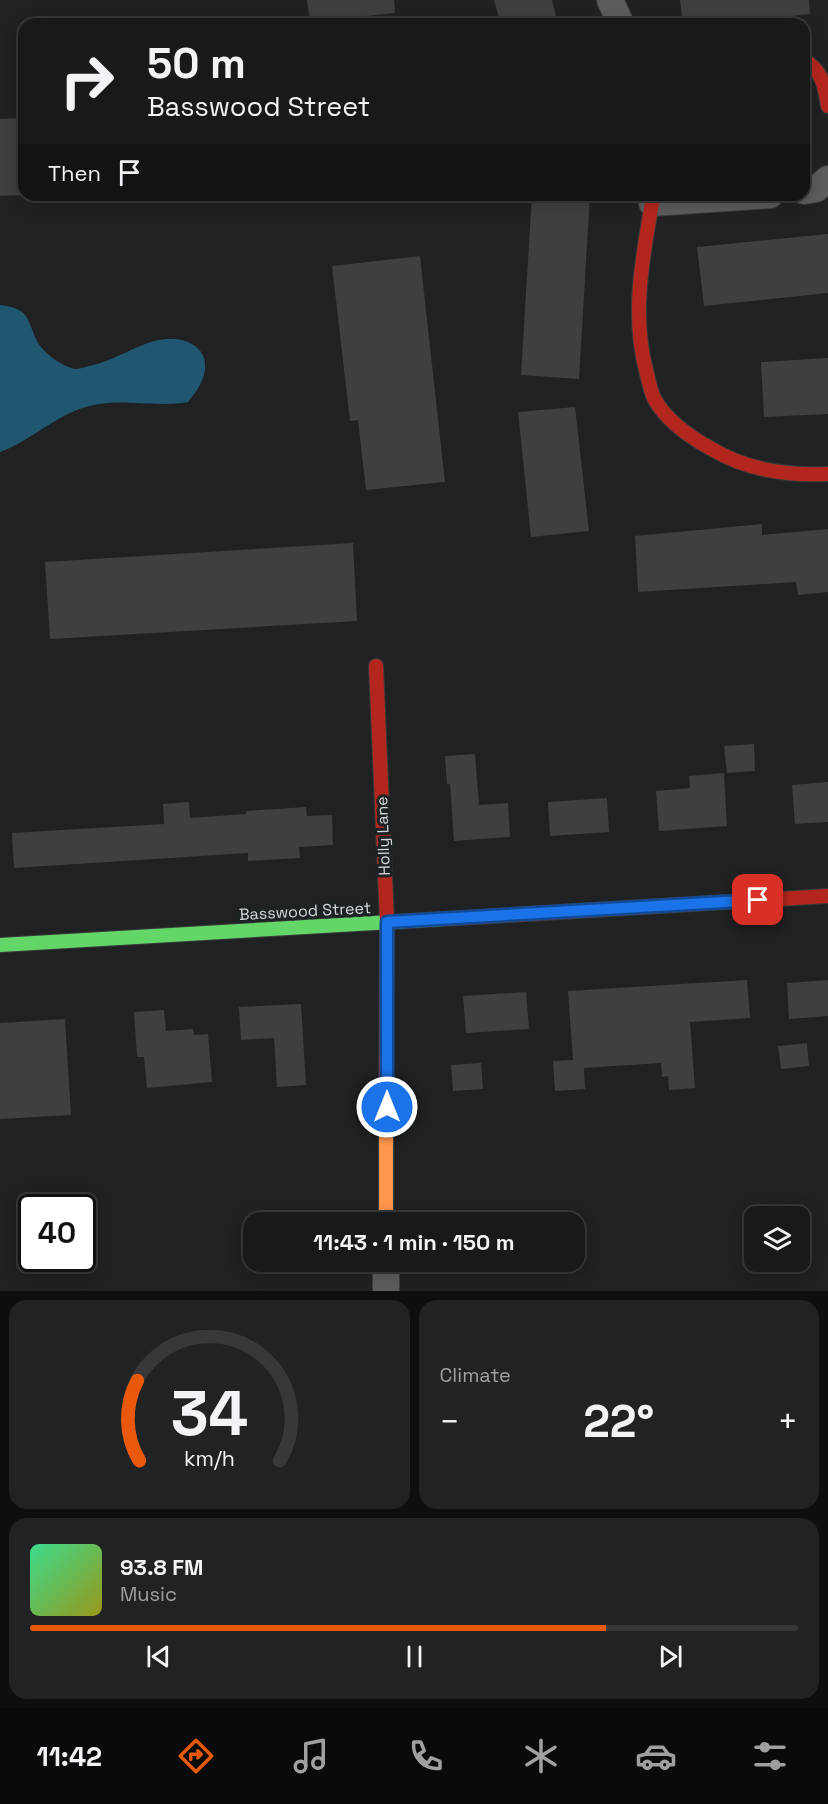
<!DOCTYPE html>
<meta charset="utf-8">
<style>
body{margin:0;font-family:"Space Grotesk",sans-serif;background:#202223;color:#f1f3f6;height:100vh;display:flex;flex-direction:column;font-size:22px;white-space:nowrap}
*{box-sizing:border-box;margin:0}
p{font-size:20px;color:#9ea0a2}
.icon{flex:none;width:33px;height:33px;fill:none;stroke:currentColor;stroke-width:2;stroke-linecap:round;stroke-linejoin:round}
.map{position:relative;height:1291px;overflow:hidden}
.details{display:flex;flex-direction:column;gap:9px;padding:9px;background:#0d0e0e;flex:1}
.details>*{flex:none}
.hud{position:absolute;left:18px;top:18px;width:792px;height:183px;border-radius:18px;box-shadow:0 3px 15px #0003,0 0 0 2px #363839;background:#17191a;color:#f1f3f6;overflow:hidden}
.fabs{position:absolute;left:744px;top:1206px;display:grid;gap:12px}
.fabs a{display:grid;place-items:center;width:66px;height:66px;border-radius:12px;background:#17191a;box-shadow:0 3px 15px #0003,0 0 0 2px #363839;font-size:30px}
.speed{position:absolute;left:18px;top:1194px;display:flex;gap:12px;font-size:30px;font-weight:700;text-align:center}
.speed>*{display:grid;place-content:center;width:78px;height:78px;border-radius:50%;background:#17191a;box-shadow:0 3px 15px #0003,0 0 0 2px #363839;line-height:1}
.speed .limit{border:3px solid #111;border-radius:9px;background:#fff;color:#111}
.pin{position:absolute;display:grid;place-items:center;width:51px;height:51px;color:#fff;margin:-26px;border-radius:12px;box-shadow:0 3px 9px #0006}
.me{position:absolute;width:66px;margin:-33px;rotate:0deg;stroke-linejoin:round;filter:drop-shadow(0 0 4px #0008)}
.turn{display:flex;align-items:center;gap:21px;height:126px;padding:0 30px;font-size:27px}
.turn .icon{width:78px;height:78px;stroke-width:2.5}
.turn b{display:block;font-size:42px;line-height:51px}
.then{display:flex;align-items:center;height:57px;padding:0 30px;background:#0003;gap:12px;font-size:22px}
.big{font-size:45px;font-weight:700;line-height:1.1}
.details .tile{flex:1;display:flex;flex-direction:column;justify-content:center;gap:9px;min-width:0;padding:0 21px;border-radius:18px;background:#202223}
.details .dial{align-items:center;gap:0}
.dial svg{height:156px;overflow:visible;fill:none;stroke:#363839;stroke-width:7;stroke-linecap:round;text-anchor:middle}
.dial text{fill:#f1f3f6;stroke:none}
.song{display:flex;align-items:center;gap:18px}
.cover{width:72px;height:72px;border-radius:9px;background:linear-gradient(135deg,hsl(150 70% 55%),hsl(60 70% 35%))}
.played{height:6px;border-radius:3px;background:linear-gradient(90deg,#ea580c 75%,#363839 75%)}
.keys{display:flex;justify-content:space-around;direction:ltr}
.heat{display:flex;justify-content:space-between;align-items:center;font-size:33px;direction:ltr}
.details .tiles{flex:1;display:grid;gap:9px;grid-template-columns:1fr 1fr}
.tile:last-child{grid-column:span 2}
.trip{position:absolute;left:243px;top:1212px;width:342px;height:60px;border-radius:18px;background:#17191a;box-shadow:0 3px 15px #0003,0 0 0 2px #363839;font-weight:700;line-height:60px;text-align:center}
.menu{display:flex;height:96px;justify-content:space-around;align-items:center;background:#090a0a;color:#9ea0a2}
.menu .icon{width:42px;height:42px}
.menu .current{color:#ea580c}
.menu b{font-size:27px;color:#f1f3f6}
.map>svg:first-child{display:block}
</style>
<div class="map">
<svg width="828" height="1291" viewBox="0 0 828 1291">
<rect width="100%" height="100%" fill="#1f2123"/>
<path fill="#20566f" d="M 0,305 C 8,306 20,308 25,315 C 32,324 33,338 41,347 C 48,356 64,367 75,369 C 79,369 85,367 89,366 C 123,360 158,326 192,344 C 202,350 206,358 205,370 C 203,383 196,392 188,402 C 155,408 117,397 86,407 C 54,416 31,441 0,452 Z"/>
<g fill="#3d3f41">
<path d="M 307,0 L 394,0 L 395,13 L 310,22 Z"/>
<path d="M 494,0 L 552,0 L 558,24 L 501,24 Z"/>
<path d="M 680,0 L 809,0 L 810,14 L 715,24 L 683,24 Z"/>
<path d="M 24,118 L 24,195 L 0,196 L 0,119 Z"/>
<path d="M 532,195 L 590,195 L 579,379 L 521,375 Z"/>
<path d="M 828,234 L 828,293 L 704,306 L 697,247 Z"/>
<path d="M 420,256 L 445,482 L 366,490 L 358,420 L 350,421 L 332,266 Z"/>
<path d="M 828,358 L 828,414 L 764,417 L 761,362 Z"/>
<path d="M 575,407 L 589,531 L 531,537 L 518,412 Z"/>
<path d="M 762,524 L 762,535 L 828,529 L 828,592 L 798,595 L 796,582 L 638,592 L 635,536 Z"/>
<path d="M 353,543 L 357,621 L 50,639 L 45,562 Z"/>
<path d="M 754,744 L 755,771 L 727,773 L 724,746 Z"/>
<path d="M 475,754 L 479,805 L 508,803 L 510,837 L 454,841 L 450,784 L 447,784 L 445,756 Z"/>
<path d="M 724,773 L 727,826 L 659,831 L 656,791 L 690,788 L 689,776 Z"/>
<path d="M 828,782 L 828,822 L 795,824 L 792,785 Z"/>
<path d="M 607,798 L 609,832 L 550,836 L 548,802 Z"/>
<path d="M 189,802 L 190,818 L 246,814 L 246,811 L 306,807 L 307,816 L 332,815 L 333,845 L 299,847 L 300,858 L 248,861 L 248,853 L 14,868 L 12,833 L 164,824 L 163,804 Z"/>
<path d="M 747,980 L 750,1018 L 690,1022 L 695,1088 L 669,1090 L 668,1076 L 662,1077 L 661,1063 L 584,1068 L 585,1089 L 555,1091 L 553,1061 L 573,1060 L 568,991 Z"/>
<path d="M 828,980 L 828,1016 L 789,1019 L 787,983 Z"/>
<path d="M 526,992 L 529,1029 L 466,1033 L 463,996 Z"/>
<path d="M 301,1004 L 306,1085 L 277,1087 L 274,1038 L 241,1040 L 239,1007 Z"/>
<path d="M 164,1010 L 166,1031 L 193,1029 L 194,1035 L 208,1034 L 212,1082 L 147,1088 L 144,1057 L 137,1057 L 134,1012 Z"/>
<path d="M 65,1019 L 71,1115 L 0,1119 L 0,1023 Z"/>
<path d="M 807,1043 L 809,1066 L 781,1069 L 778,1046 Z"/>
<path d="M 481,1063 L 483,1089 L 453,1091 L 451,1065 Z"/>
</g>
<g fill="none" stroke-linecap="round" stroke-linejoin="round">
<defs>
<g id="street">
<path d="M 610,0 L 621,24"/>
<path d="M 804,191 L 816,189 L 828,179"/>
<path d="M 652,203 L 770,195"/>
<path d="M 386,1291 L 386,1262"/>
</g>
<path id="fast" d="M 0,945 L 443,919"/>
<path id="slow" d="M 386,1222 L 386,1101"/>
<g id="jam">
<path d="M 804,60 C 822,70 825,87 828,106"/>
<path d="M 651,195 L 652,203 C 642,260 631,317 647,374 C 649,383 651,393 655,400 C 667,421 690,437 710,448 C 746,470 786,476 828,474"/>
<path d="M 376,666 L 387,922 L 386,1101"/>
<path d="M 443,919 L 828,896"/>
</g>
</defs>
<use href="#street" stroke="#3a3c3d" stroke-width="28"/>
<use href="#fast" stroke="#3a3c3d" stroke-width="16"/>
<use href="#slow" stroke="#3a3c3d" stroke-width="16"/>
<use href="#jam" stroke="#3a3c3d" stroke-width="16"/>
<use href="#street" stroke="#5a5c5e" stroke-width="26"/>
<use href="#fast" stroke="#63d668" stroke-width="14"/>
<use href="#slow" stroke="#ff974d" stroke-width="14"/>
<use href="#jam" stroke="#b3261e" stroke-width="14"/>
</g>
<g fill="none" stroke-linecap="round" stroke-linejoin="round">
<defs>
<path id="route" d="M 387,1107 L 387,922 L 758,900"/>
</defs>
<use href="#route" stroke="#114b97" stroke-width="15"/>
<use href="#route" stroke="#1a73e8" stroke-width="10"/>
</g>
<g text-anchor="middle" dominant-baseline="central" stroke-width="6" stroke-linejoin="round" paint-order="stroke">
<g font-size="16" fill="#d5d8da" stroke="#1d2225">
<text transform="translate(383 836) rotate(-92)">Holly Lane</text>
<text transform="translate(305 911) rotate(-3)">Basswood Street</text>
</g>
</g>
</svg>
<div class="fabs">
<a><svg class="icon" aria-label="layers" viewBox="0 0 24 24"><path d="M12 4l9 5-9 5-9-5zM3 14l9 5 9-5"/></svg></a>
</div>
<div class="speed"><div class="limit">40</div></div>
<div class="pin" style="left:758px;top:900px;background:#d93025"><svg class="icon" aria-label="arrive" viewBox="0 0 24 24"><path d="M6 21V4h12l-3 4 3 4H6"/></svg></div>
<svg class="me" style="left:387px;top:1107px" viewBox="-20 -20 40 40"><circle r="17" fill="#1a73e8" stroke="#fff" stroke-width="3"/><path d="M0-11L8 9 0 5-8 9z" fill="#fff"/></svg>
<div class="trip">11:43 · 1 min · 150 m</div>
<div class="hud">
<div class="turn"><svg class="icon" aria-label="right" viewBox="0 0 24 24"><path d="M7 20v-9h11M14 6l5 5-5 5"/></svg><div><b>50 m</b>Basswood Street</div></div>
<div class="then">Then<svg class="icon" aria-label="arrive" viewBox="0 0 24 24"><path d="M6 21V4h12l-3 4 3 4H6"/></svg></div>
</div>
</div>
<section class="details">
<div class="tiles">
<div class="tile dial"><svg viewBox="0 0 100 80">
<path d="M14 69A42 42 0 1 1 86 69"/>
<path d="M14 69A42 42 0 0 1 13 28" stroke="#ea580c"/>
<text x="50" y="56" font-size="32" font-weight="700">34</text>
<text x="50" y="72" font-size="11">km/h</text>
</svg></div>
<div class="tile"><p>Climate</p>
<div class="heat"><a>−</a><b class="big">22°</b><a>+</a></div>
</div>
<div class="tile">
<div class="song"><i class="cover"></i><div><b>93.8 FM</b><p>Music</p></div></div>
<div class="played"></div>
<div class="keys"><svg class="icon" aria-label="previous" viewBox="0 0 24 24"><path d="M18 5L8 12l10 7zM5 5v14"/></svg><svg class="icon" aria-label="pause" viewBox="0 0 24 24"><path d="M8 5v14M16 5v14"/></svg><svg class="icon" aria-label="next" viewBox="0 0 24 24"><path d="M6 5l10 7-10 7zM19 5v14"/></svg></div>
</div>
</div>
</section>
<nav class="menu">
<b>11:42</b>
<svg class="icon current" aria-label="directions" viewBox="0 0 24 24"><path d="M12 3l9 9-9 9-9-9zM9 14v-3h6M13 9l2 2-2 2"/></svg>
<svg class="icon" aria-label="music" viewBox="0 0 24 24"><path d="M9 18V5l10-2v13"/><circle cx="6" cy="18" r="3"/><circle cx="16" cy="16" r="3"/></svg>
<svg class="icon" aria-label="phone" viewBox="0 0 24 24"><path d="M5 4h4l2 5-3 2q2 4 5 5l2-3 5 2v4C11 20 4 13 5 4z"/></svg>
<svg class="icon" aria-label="climate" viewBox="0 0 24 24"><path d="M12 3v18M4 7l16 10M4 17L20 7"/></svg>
<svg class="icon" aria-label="car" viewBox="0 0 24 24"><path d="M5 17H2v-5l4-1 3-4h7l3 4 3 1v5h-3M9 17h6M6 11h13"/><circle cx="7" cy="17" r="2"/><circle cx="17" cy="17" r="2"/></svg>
<svg class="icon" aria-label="filters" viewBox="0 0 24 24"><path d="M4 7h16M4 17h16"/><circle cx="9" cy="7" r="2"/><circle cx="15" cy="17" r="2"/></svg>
</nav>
